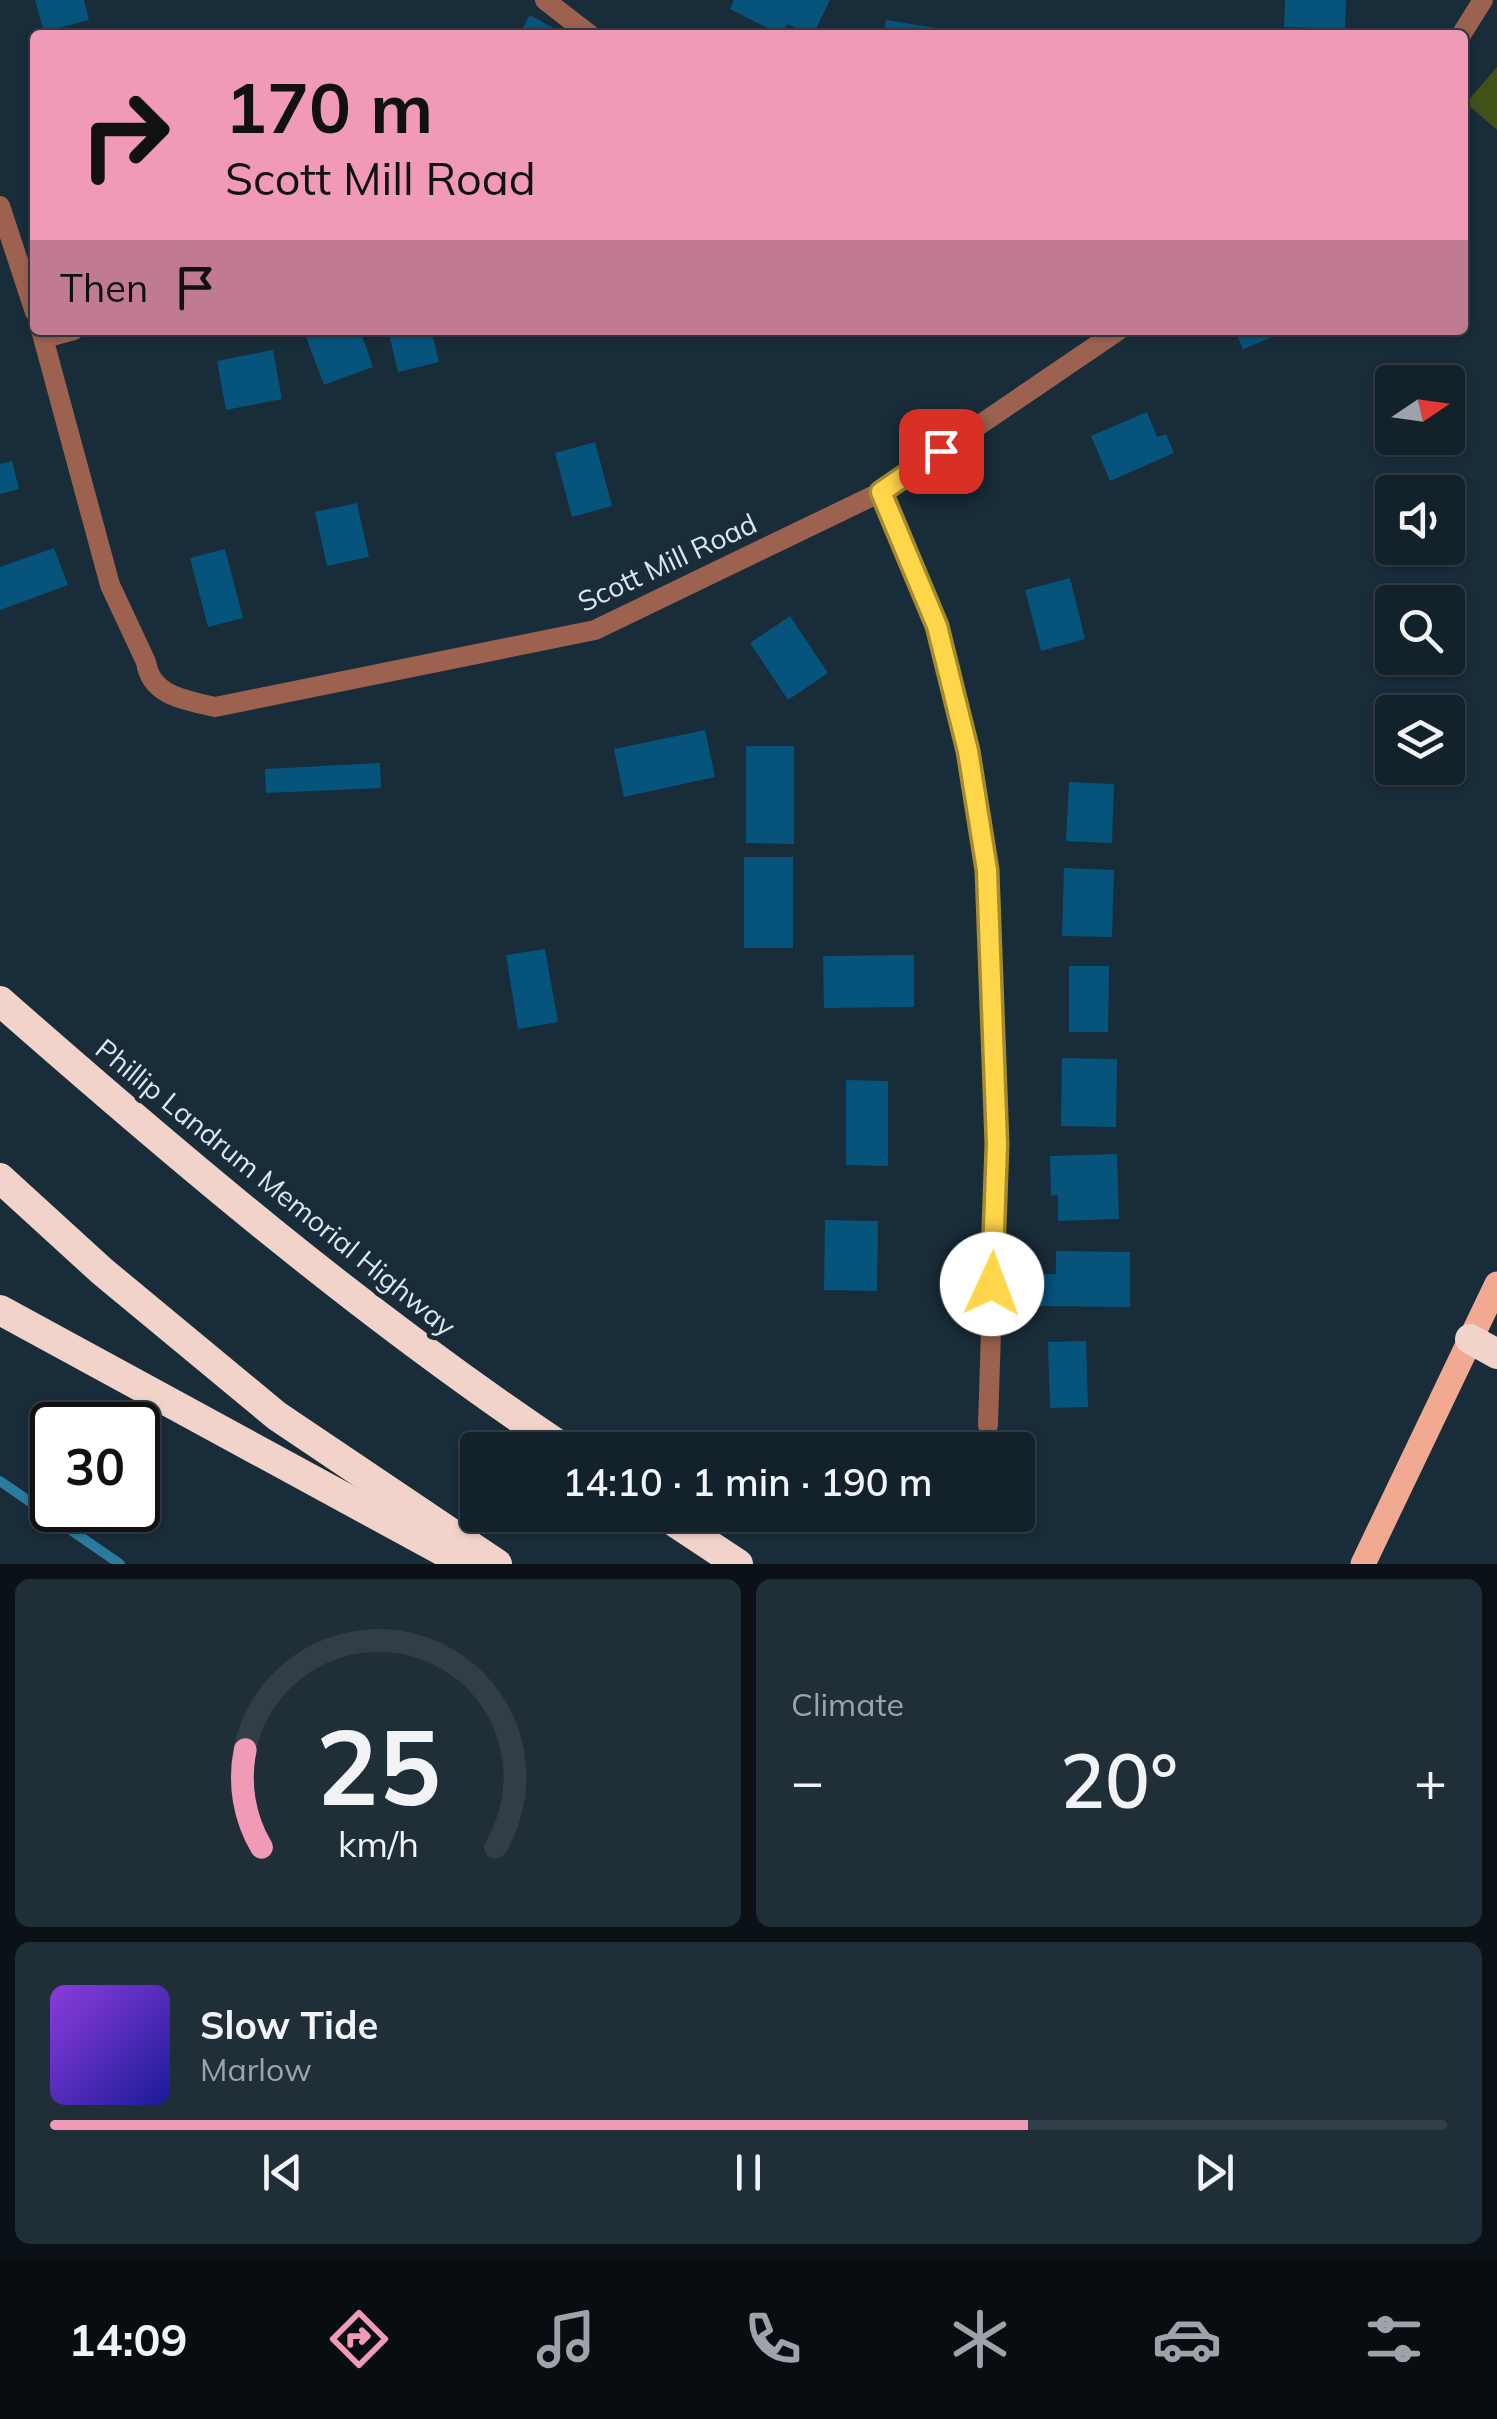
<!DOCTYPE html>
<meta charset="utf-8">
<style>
body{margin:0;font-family:Mulish,sans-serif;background:#202e37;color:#f1f3f6;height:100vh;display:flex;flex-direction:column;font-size:38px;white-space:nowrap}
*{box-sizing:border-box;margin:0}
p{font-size:32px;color:#9da3a9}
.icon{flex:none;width:55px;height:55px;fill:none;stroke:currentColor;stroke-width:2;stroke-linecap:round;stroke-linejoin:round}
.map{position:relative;height:1564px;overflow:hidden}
.side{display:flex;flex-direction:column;gap:15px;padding:15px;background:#0a1218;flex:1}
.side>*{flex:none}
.top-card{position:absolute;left:30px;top:30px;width:1438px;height:305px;border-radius:10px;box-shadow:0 2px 8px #0004,0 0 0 2px #323e47;background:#f09ab6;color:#111;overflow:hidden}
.needle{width:65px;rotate:77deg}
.tools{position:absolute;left:1375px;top:365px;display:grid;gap:20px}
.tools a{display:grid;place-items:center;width:90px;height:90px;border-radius:10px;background:#13212b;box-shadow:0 2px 8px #0004,0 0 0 2px #323e47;font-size:50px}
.speed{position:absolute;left:30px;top:1402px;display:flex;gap:20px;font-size:50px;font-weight:700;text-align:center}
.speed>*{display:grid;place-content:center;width:130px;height:130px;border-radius:50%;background:#13212b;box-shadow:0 2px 8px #0004,0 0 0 2px #323e47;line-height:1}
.speed .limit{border:5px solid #111;border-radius:15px;background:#fff;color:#111}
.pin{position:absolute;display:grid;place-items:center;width:85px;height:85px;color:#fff;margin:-42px;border-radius:20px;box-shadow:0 5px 15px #0006}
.me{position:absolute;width:110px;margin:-55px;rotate:2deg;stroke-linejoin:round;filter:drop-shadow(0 0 8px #0008)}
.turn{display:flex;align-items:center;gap:35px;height:210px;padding:0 30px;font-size:45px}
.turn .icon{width:130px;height:130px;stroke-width:2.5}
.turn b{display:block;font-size:70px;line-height:85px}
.then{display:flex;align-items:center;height:95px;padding:0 30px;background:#0003;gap:20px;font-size:38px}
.big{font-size:75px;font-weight:600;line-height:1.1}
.side .card{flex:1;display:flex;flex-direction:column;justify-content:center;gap:15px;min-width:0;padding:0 35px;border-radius:15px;background:#202e37}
.side .dial{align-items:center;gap:0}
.dial svg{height:260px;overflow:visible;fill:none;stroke:#323e47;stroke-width:7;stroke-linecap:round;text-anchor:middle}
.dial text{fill:#f1f3f6;stroke:none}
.song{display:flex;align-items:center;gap:30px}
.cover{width:120px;height:120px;border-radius:15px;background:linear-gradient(135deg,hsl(270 70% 55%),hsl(240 70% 35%))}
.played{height:10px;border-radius:5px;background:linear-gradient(90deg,#f09ab6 70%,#323e47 70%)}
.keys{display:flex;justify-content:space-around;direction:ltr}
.heat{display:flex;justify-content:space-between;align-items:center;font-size:55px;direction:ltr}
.side .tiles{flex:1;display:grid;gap:15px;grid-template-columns:1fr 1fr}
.card:last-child{grid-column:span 2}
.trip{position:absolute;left:460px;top:1432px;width:575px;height:100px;border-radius:10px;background:#13212b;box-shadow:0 2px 8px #0004,0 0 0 2px #323e47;font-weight:600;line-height:100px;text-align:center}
.tabs{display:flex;height:160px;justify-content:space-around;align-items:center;background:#080d11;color:#9da3a9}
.tabs .icon{width:70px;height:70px}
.tabs .selected{color:#f09ab6}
.tabs b{font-size:45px;color:#f1f3f6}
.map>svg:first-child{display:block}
</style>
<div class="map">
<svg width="1497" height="1564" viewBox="0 0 1497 1564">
<rect width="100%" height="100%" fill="#192c39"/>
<path fill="#415218" d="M 1497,67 L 1497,130 L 1466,103 Z"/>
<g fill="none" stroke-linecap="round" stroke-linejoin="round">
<path stroke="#2b7ba0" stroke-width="10" d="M 0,1481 L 120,1564"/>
</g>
<g fill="#06537c">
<path d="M 35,0 L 84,0 L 89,20 L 44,32 Z"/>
<path d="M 734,0 L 830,0 L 813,35 L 787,24 L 781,35 L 730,9 Z"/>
<path d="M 1285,0 L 1346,0 L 1345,29 L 1284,27 Z"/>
<path d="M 530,15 L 566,35 L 519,35 Z"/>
<path d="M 886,20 L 943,29 L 942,35 L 883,35 Z"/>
<path d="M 327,330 L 360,330 L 373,367 L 324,385 L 306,337 Z"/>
<path d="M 388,330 L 431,330 L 439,362 L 398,372 Z"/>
<path d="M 1235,330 L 1290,330 L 1243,349 Z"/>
<path d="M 273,350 L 282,399 L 226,410 L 217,361 Z"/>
<path d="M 1147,412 L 1157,437 L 1166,434 L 1174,453 L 1110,481 L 1091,436 Z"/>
<path d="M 595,442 L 612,506 L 572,517 L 555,453 Z"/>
<path d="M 12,461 L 19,489 L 0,494 L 0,464 Z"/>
<path d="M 357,503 L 369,557 L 327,566 L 315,512 Z"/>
<path d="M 54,548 L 68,585 L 0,610 L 0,567 Z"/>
<path d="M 225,549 L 243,618 L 208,627 L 190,558 Z"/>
<path d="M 1070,578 L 1085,639 L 1041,651 L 1025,590 Z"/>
<path d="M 790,616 L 828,673 L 788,700 L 750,643 Z"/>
<path d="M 705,730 L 715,777 L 624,797 L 614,749 Z"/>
<path d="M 746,746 L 794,746 L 794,844 L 746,843 Z"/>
<path d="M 380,763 L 381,788 L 266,793 L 265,769 Z"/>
<path d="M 1069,782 L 1114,784 L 1112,843 L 1066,841 Z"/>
<rect x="744" y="857" width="49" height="91"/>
<path d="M 1064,868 L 1114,870 L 1112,937 L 1062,936 Z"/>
<path d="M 545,949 L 558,1022 L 518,1029 L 506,955 Z"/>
<path d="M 914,955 L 914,1007 L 824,1008 L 823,956 Z"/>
<path d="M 1069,966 L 1109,966 L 1108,1032 L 1069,1032 Z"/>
<path d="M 1062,1058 L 1117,1059 L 1116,1127 L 1061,1126 Z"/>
<path d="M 846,1080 L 888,1081 L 888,1166 L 846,1165 Z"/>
<path d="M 1117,1154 L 1119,1219 L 1058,1221 L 1058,1195 L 1051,1196 L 1050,1156 Z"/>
<path d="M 825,1220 L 878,1221 L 877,1291 L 824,1290 Z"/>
<path d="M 1056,1251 L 1130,1252 L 1130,1307 L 1039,1306 L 1039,1274 L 1056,1274 Z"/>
<path d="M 1086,1341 L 1088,1407 L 1050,1408 L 1048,1342 Z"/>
</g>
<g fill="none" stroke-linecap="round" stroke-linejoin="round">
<g stroke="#9c624f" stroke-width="20">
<path d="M 545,0 L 590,35"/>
<path d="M 1461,35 L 1483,0"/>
<path d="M 0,206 L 35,312"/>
<path d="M 41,330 L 110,585 L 146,662 C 151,697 187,700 215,707 L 595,630 L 881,492 L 1119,330"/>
<path d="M 44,338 L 74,330"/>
<path d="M 881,492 L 937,626 L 969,751 L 987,870 L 997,1143 L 988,1425"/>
</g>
<path stroke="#f1a992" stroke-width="25" d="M 1363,1564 L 1497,1284"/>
<g stroke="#f1d3c9" stroke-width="30">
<path d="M 0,1001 C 181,1160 365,1316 566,1450"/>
<path d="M 0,1178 L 103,1272 L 277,1416 L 497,1564"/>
<path d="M 0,1310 L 463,1562"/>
<path d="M 1470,1339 L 1497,1354"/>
<path d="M 664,1515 L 738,1564"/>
</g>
</g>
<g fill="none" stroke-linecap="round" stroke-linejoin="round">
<defs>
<path id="route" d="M 941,451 L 881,492 L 937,626 L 968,751 L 987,870 L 997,1144 L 992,1284"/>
</defs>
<use href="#route" stroke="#a68a30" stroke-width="25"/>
<use href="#route" stroke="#ffd54a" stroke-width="18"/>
</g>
<g text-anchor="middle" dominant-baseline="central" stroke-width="9" stroke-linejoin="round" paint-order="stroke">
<g font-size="28" fill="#dce7f0" stroke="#192c39">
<text transform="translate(667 562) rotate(-25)">Scott Mill Road</text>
<text transform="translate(276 1187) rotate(39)">Phillip Landrum Memorial Highway</text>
</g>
</g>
</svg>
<div class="tools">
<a><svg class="needle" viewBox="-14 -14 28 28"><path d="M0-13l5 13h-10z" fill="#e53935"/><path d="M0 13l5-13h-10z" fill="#9da3a9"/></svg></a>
<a><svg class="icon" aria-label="sound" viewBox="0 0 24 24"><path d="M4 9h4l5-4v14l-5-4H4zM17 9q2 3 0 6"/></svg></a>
<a><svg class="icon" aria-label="search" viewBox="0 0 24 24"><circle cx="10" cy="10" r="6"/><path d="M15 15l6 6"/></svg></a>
<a><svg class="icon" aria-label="layers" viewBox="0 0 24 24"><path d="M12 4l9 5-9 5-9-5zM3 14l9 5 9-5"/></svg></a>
</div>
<div class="speed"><div class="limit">30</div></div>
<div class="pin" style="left:941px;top:451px;background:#d93025"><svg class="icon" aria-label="arrive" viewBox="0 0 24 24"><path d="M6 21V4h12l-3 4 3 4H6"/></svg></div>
<svg class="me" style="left:992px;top:1284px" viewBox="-20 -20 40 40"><circle r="19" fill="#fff"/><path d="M0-13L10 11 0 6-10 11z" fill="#ffd54a"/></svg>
<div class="trip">14:10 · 1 min · 190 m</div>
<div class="top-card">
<div class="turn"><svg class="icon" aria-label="right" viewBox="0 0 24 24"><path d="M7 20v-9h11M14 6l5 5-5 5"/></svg><div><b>170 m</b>Scott Mill Road</div></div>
<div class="then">Then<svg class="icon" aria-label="arrive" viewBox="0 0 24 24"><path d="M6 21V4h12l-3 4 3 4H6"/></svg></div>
</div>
</div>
<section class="side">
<div class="tiles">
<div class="card dial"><svg viewBox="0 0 100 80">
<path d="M14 69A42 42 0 1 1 86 69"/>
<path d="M14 69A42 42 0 0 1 9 39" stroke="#f09ab6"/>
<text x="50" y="56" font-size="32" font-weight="700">25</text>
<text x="50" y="72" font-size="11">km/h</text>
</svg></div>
<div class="card"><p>Climate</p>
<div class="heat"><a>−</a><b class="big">20°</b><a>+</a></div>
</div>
<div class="card">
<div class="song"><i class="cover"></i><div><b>Slow Tide</b><p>Marlow</p></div></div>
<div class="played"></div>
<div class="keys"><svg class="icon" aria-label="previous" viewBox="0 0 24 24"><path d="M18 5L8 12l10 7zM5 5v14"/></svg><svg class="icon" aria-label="pause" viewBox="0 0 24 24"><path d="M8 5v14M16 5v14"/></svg><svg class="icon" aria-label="next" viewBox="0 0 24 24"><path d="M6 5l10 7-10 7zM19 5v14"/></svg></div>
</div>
</div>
</section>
<nav class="tabs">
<b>14:09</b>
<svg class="icon selected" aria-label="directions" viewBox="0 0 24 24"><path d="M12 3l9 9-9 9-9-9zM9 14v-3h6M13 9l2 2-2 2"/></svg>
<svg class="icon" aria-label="music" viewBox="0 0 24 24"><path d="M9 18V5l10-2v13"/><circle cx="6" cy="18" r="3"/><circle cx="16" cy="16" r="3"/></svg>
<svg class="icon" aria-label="phone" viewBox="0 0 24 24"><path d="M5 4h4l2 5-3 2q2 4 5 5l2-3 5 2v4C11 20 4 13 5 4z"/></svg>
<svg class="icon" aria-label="climate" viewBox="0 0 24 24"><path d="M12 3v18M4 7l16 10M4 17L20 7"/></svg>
<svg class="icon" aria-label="car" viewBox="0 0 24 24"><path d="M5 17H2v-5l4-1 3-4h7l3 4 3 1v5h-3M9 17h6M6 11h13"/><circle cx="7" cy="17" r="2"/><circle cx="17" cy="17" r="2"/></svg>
<svg class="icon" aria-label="filters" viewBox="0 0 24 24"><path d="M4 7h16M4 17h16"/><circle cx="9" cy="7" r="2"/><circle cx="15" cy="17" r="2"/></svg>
</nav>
